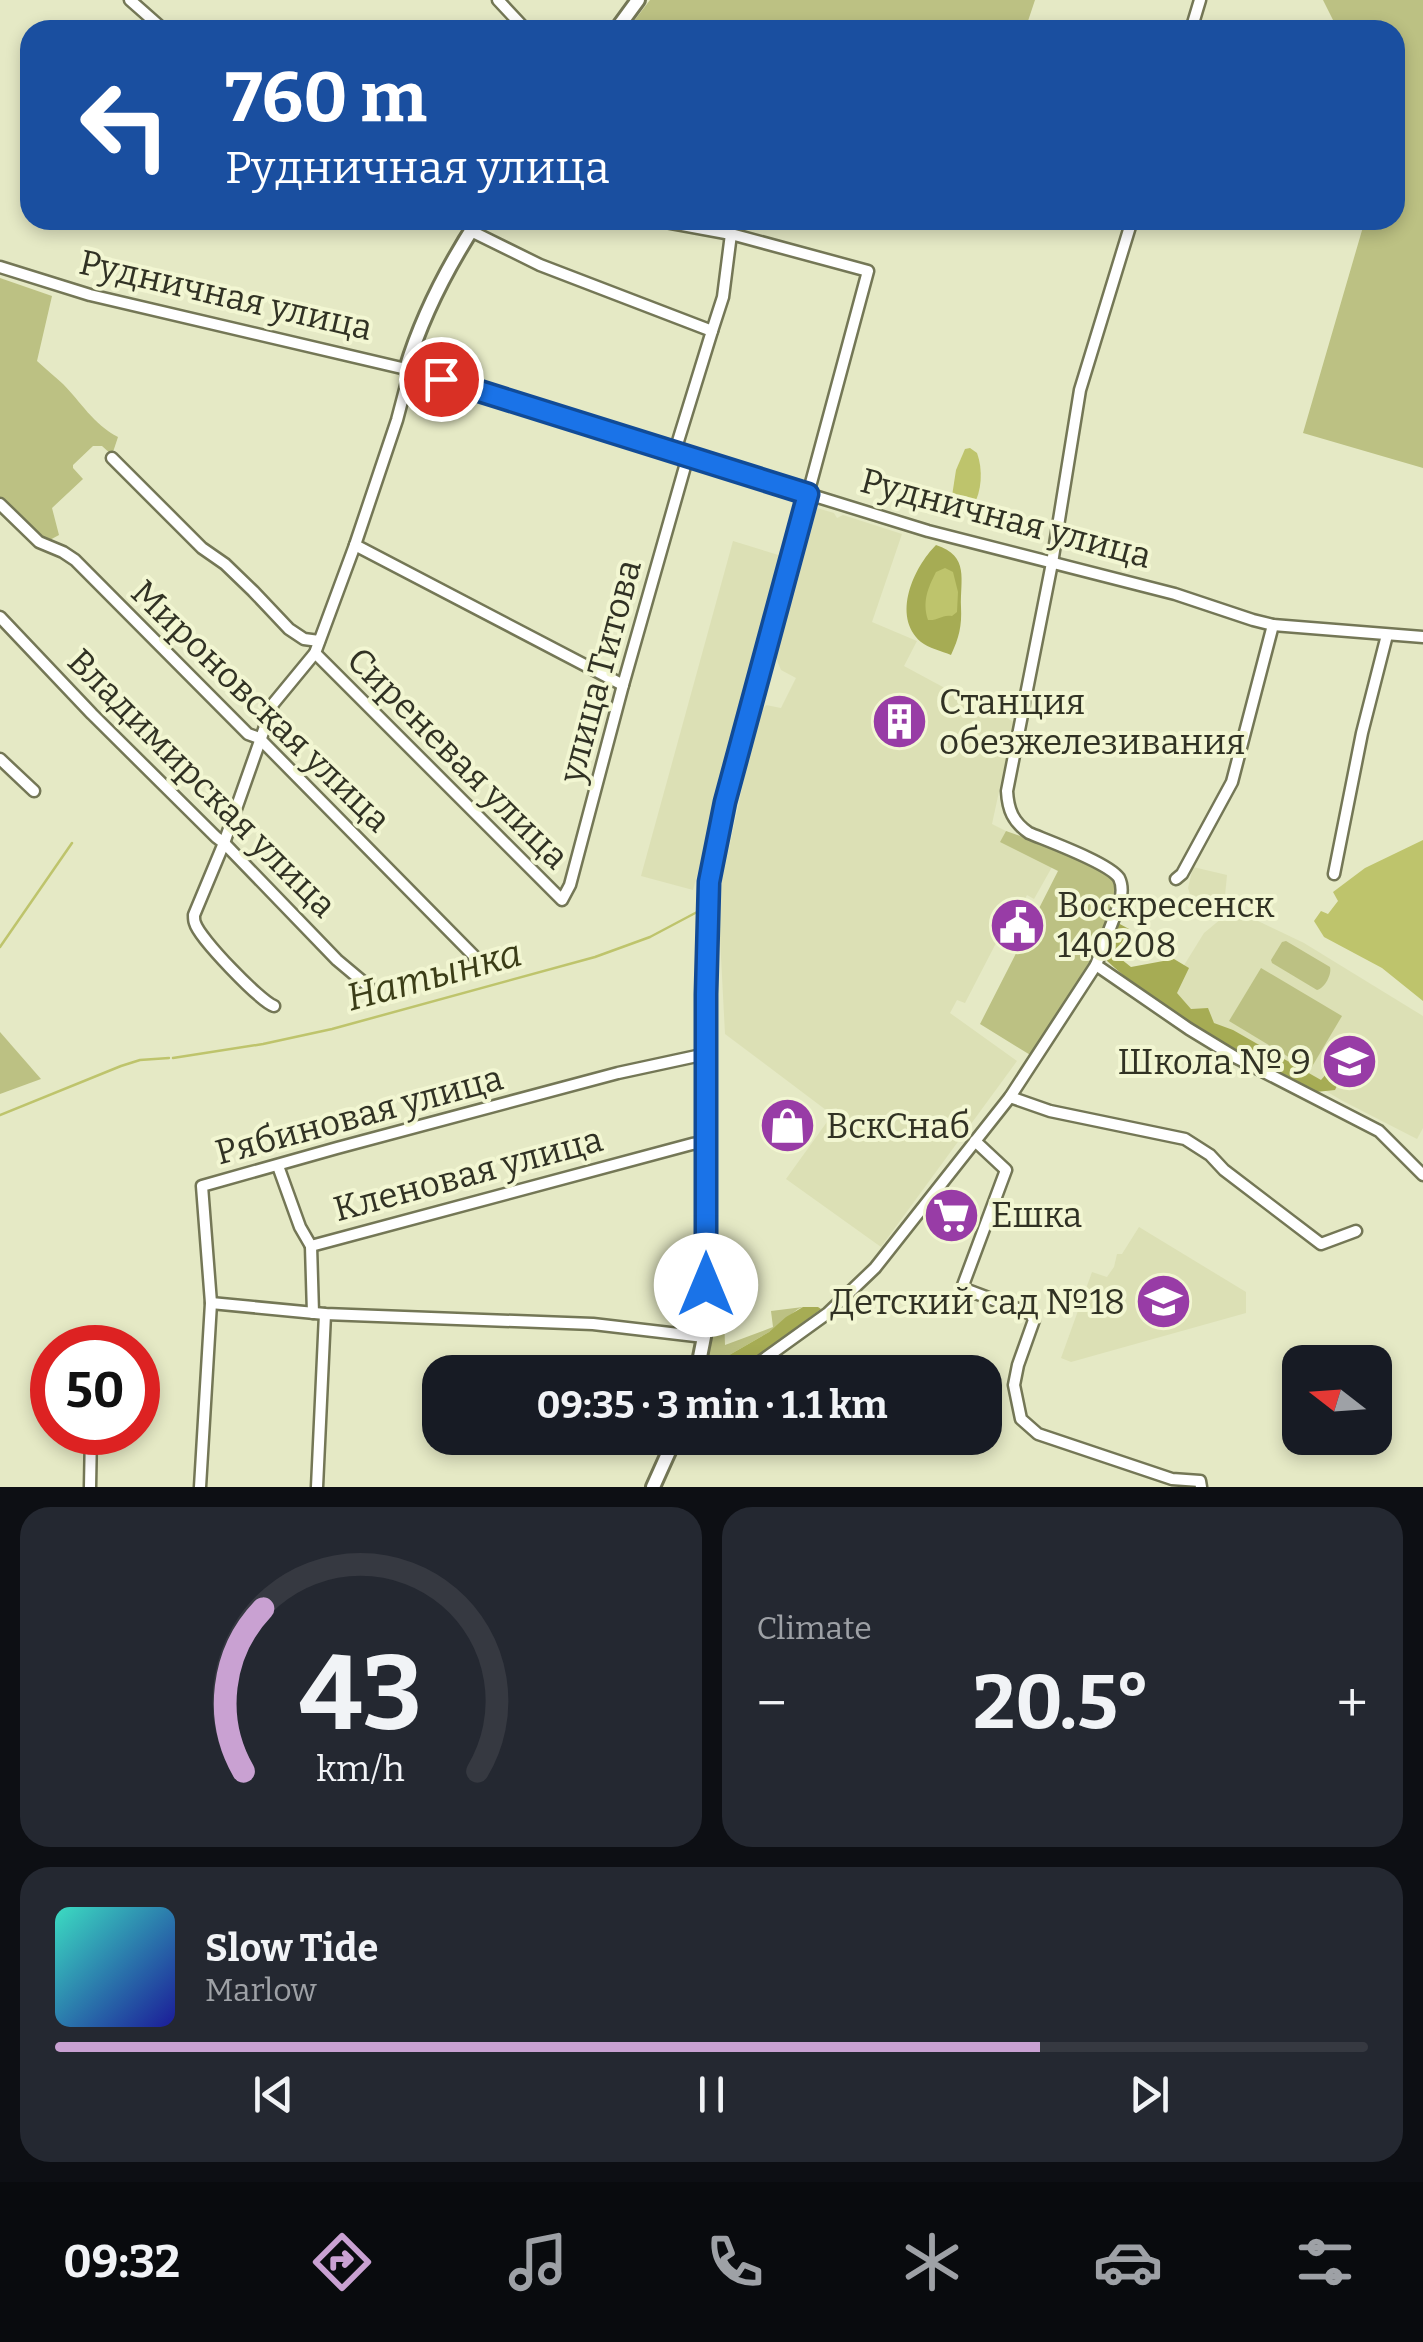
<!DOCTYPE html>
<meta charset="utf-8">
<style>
body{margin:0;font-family:Bitter,serif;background:#242831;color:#f1f3f6;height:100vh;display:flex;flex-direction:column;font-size:38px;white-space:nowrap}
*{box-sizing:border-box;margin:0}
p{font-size:32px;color:#9ea1a6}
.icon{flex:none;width:55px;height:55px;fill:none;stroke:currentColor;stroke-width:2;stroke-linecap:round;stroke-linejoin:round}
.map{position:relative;height:1487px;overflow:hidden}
.side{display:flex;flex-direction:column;gap:20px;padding:20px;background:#0d0f14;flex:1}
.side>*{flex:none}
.guide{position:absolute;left:20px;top:20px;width:1385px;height:210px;border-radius:30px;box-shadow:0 5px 15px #0003;background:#1a4fa0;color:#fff;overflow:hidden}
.needle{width:65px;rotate:287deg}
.tools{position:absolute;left:1282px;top:1345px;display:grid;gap:20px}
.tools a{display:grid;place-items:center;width:110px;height:110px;border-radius:20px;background:#171b24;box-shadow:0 5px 15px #0003;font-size:50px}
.speed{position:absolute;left:30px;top:1325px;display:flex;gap:20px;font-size:50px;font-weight:700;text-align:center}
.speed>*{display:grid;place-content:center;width:130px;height:130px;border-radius:50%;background:#171b24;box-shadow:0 5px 15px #0003;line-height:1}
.speed .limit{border:15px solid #d22;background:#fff;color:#111}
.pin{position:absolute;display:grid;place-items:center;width:85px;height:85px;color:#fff;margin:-42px;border:5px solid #fff;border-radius:50%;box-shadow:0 2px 10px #0007}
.me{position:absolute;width:110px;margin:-55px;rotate:0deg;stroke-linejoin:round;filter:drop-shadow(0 0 8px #0008)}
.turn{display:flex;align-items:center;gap:35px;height:210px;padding:0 40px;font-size:45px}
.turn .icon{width:130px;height:130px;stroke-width:2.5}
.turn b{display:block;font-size:70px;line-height:85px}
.big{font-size:75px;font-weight:700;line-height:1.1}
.side .tile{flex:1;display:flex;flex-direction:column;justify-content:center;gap:15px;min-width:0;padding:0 35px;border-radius:30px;background:#242831}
.side .dial{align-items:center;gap:0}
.dial svg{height:260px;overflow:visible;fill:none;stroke:#363941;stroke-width:7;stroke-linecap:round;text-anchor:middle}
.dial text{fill:#f1f3f6;stroke:none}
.song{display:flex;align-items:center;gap:30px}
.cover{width:120px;height:120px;border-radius:15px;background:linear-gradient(135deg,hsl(170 70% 55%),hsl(240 70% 35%))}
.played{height:10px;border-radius:5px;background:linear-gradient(90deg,#c9a1d2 75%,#363941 75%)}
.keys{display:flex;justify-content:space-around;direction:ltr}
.heat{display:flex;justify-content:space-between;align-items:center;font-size:55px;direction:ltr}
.side .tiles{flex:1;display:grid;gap:20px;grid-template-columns:1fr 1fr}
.tile:last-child{grid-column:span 2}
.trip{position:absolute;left:422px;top:1355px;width:580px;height:100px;border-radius:30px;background:#171b24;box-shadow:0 5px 15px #0003;font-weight:700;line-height:100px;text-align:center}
.tabs{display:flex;height:160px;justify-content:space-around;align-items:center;background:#090b0e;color:#9ea1a6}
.tabs .icon{width:70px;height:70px}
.tabs .selected{color:#c9a1d2}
.tabs b{font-size:45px;color:#f1f3f6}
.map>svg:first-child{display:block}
</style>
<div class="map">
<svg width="1423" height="1487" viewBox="0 0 1423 1487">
<rect width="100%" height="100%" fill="#e5e9c5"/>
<g fill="#dce0b5">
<path d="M 817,508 L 834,513 L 837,518 L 843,515 L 902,534 L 872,622 L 917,641 L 904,666 L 980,707 L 983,704 L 1014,722 L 992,824 L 1006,831 L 1001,841 L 1052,867 L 1034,899 L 1027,895 L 1014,920 L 1009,918 L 965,1003 L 957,1000 L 950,1013 L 1017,1061 L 881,1247 L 786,1179 L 837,1108 L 826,1110 L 725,1034 L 718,899 L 757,719 L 766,705 L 781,708 L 796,678 L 781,670 L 773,651 L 789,602 L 792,602 Z"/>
<path d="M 733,541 L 785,557 L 693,890 L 641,876 Z"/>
<path d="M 1193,867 L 1227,875 L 1224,906 L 1197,915 L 1188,888 Z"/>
<path d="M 1233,909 L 1304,943 L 1423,1016 L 1423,1128 L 1417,1139 L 1341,1100 L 1165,996 L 1204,933 Z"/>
<path d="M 1139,1227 L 1246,1292 L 1246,1313 L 1071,1362 L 1061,1358 L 1092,1272 L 1107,1277 L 1114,1267 L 1117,1254 L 1122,1254 Z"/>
</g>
<g fill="#bcc183">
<path d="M 650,0 L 1035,0 L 1025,30 L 627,30 Z"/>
<path d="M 1323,0 L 1423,0 L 1423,468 L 1303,433 L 1365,220 L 1395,220 L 1395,30 L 1338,30 Z"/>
<path d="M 0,278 L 52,296 L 37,361 C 45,368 54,376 63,384 C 81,402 93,424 118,437 L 112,455 L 102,446 L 93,446 L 73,465 L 73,468 L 83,479 L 52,508 L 59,535 L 48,541 L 42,540 L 0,499 Z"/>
<path d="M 1006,831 L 1058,849 L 1110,872 L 1116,891 L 1094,955 L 1032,1056 L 980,1024 L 1058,871 L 1000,842 Z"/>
<path d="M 1286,941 L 1330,967 C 1332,974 1325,988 1317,990 L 1272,963 L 1271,960 L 1282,942 Z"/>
<path d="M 1261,968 L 1342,1016 L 1310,1070 L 1229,1021 Z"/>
<path d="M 0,1032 L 41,1079 L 0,1094 Z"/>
<path d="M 803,1307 L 798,1309 L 769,1332 L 731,1354 L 718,1372 L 704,1372 L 713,1311 L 724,1312 L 725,1345 L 773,1327 L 771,1311 Z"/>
</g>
<g fill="#a6ac54">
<path d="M 936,545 C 970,556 960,580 961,607 C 962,626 959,638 951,655 C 942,651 928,648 921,642 C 891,616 914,567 936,545 Z"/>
<path d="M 1118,923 L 1129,929 L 1116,955 L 1131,967 L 1174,959 L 1189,968 L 1177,993 L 1191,1009 L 1208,1008 L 1214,1023 L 1233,1030 L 1321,1080 L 1339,1059 L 1346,1067 L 1335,1090 L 1316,1092 C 1243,1053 1166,1016 1105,959 Z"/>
<path d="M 803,1307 L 818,1307 L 821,1309 L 737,1372 L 718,1372 L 722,1361 L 731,1354 L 769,1332 L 786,1317 Z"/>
</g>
<g fill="#bec46c">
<path d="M 970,448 L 977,453 C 983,469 982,492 973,506 L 962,506 L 952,496 L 956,470 L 965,449 Z"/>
<path d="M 945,568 L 953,572 L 958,592 L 957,612 L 952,616 C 942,614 938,621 928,620 C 922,601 928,588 936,572 Z"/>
<path d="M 1423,840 L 1423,1001 L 1382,968 L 1324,937 L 1314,921 L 1321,911 L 1328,914 L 1338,901 L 1333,892 L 1365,868 Z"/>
</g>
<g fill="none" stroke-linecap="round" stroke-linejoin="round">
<g stroke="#bec46c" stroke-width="2.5">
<path d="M 0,947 L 72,843"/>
<path d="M 173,1058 L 263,1044 L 332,1029 L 595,957 L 650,937 L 699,911"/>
<path d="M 0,1115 L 121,1066 L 140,1060 L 169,1058"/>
</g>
<defs>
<g id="minor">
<path d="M 130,0 L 164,30"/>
<path d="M 498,0 L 526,30"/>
<path d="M 1191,30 L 1200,0"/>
<path d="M 655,220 L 731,234 L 868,271 L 808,494 L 928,531 L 1175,594 L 1253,620 L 1273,625 L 1423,637"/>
<path d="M 471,231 L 540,265 L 712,331 L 675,451"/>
<path d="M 0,267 L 90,295 L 406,369 L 407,382 L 397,420 L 355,545 L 315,653 L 273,704 L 224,843 L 194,915 C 194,918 194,921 195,923 C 199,938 260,1001 274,1006"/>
<path d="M 712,331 L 723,297 L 731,234"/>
<path d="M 112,458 L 202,548 L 225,564 L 253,591 L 289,629 L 304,639 L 319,641"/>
<path d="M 0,504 L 39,542 L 63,552 L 75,560 L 248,734 L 259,738 L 476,958"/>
<path d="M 355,545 L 623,685"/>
<path d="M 0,617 L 92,714 L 216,837 L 224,843 L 337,960 L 368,986"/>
<path d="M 315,653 L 562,900 L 570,885 L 623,685 L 688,456"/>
<path d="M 0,759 L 34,791"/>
<path d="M 1334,874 L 1362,733 L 1387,635"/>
<path d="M 1176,879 L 1182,874 L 1232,782 L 1273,625"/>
<path d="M 1096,965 L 1189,1029 L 1235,1057 L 1379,1131 L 1423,1175"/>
<path d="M 1010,1097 L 1050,1111 L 1185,1139 L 1210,1155 L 1224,1170 L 1321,1244 L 1356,1231"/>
<path d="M 975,1141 L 1006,1170 L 962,1288 L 1031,1314 L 1034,1320 L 1018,1365 L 1014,1385 L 1021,1419 L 1038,1434 L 1172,1479 L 1200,1481 L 1201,1487"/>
<path d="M 278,1166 L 300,1227 L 311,1246"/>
<path d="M 211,1303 L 325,1314 L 593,1324 L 704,1337"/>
<path d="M 313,1313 L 311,1246 L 692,1144 L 706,1142"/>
<path d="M 746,1372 L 828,1313 L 875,1268 L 1010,1097 L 1096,965 L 1120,902 C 1122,894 1123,886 1119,878 C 1109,863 1048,841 1029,833 C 1013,822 1008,810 1007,791 L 1052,563 L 1080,390 L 1132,220"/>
<path d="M 90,1487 L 91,1432"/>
<path d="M 200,1487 L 211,1303 L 202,1186 L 337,1148 L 618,1073 L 706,1054"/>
<path d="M 317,1487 L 325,1314"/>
</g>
<g id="major">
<path d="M 616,30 L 638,0"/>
<path d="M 478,220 C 448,266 422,316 406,369 L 476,389 L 808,494 L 725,803 L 709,882 L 706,962 L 706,1306 L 704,1337 L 697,1372"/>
<path d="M 653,1487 L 675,1438"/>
</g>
</defs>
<use href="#minor" stroke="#747756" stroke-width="15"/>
<use href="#major" stroke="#747756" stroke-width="18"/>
<use href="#minor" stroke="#fff" stroke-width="10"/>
<use href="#major" stroke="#fff" stroke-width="12"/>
</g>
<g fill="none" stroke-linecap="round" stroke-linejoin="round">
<defs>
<path id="route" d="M 441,379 L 808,494 L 725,802 L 709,882 L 706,994 L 706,1285"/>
</defs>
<use href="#route" stroke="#114b97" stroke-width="25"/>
<use href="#route" stroke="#1a73e8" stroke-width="18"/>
</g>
<defs>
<symbol id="building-disc" viewBox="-11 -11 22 22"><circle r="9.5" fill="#983ca6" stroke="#f2f6d2"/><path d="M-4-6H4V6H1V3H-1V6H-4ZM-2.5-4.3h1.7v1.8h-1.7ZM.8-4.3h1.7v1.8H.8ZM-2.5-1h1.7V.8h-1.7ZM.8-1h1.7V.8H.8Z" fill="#fff"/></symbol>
<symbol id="civic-disc" viewBox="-11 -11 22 22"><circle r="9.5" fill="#983ca6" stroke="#f2f6d2"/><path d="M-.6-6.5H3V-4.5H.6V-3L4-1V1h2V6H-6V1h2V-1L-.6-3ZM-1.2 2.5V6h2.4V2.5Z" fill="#fff"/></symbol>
<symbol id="school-disc" viewBox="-11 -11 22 22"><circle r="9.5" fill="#983ca6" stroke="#f2f6d2"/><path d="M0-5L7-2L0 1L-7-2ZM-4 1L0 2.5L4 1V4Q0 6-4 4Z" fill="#fff"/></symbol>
<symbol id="shop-disc" viewBox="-11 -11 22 22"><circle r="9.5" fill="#983ca6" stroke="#f2f6d2"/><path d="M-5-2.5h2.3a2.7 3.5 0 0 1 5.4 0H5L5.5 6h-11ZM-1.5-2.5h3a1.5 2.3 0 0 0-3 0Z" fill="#fff"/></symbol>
<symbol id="supermarket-disc" viewBox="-11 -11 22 22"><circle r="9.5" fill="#983ca6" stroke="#f2f6d2"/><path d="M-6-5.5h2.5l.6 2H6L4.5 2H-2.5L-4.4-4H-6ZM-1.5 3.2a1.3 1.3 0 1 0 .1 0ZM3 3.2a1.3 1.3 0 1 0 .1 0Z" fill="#fff"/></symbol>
</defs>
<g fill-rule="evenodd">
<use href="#building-disc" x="868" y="690" width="63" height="63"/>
<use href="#civic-disc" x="986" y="894" width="63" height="63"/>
<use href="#school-disc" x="1318" y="1030" width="63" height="63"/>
<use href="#shop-disc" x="756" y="1094" width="63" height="63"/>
<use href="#supermarket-disc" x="920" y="1184" width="63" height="63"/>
<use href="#school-disc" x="1132" y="1270" width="63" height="63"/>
</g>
<g text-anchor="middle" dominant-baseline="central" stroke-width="8" stroke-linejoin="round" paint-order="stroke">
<g font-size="35" fill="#313224" stroke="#f2f6d2">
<text transform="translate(226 295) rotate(13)">Рудничная улица</text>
<text transform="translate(1006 518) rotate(15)">Рудничная улица</text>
<text transform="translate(600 671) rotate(-75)">улица Титова</text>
<text transform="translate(261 706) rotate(44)">Мироновская улица</text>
<text transform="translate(458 758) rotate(45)">Сиреневая улица</text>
<text transform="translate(202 783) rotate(45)">Владимирская улица</text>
<text transform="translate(359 1115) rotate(-15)">Рябиновая улица</text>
<text transform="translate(468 1174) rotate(-15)">Кленовая улица</text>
</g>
<g font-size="35" fill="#313224" stroke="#f2f6d2" text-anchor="start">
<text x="939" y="702">Станция<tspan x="939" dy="40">обезжелезивания</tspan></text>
<text x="1057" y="905">Воскресенск<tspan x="1057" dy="40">140208</tspan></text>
<text x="1311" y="1062" text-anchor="end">Школа № 9</text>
<text x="826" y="1126">ВскСнаб</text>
<text x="991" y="1215">Ешка</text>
<text x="1125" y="1302" text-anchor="end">Детский сад №18</text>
</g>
<g font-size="38" font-style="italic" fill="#3b3d17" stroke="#f2f6d2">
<text transform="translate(434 975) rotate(-15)">Натынка</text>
</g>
</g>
</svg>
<div class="tools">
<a><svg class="needle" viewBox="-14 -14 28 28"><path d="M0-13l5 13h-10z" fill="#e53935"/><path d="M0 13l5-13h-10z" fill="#9ea1a6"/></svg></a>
</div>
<div class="speed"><div class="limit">50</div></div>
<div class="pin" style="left:441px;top:379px;background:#d93025"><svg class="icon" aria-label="arrive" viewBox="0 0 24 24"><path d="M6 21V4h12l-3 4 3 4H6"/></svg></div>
<svg class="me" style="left:706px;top:1285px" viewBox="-20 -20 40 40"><circle r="19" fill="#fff"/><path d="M0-13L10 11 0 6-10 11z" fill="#1a73e8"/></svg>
<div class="trip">09:35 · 3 min · 1.1 km</div>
<div class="guide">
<div class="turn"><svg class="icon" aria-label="left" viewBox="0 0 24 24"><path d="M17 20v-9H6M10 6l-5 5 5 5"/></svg><div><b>760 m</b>Рудничная улица</div></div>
</div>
</div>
<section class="side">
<div class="tiles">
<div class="tile dial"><svg viewBox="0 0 100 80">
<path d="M14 69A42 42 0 1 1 86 69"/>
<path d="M14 69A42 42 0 0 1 20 19" stroke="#c9a1d2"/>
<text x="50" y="56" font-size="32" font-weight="700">43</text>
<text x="50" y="72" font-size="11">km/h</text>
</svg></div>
<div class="tile"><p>Climate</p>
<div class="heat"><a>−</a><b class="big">20.5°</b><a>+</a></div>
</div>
<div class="tile">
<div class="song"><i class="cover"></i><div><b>Slow Tide</b><p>Marlow</p></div></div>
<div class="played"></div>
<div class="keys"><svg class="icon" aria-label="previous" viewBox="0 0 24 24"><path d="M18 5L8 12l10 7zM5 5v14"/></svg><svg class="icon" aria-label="pause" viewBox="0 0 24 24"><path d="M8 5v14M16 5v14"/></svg><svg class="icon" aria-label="next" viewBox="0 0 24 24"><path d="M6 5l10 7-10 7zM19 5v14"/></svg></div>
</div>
</div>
</section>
<nav class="tabs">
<b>09:32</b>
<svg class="icon selected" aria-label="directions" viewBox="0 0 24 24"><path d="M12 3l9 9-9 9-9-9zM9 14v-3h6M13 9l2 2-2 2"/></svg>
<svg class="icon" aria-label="music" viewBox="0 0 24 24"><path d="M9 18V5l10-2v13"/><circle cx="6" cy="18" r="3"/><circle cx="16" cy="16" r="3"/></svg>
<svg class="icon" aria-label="phone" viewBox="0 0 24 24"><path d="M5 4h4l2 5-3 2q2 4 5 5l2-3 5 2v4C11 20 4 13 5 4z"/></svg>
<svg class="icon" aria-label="climate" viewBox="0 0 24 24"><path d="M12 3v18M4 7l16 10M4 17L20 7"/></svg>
<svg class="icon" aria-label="car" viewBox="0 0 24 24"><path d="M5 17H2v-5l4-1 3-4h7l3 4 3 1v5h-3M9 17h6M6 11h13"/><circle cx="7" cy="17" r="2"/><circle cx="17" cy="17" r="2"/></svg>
<svg class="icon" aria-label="filters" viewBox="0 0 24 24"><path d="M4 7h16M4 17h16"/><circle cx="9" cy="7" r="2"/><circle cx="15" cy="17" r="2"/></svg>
</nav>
